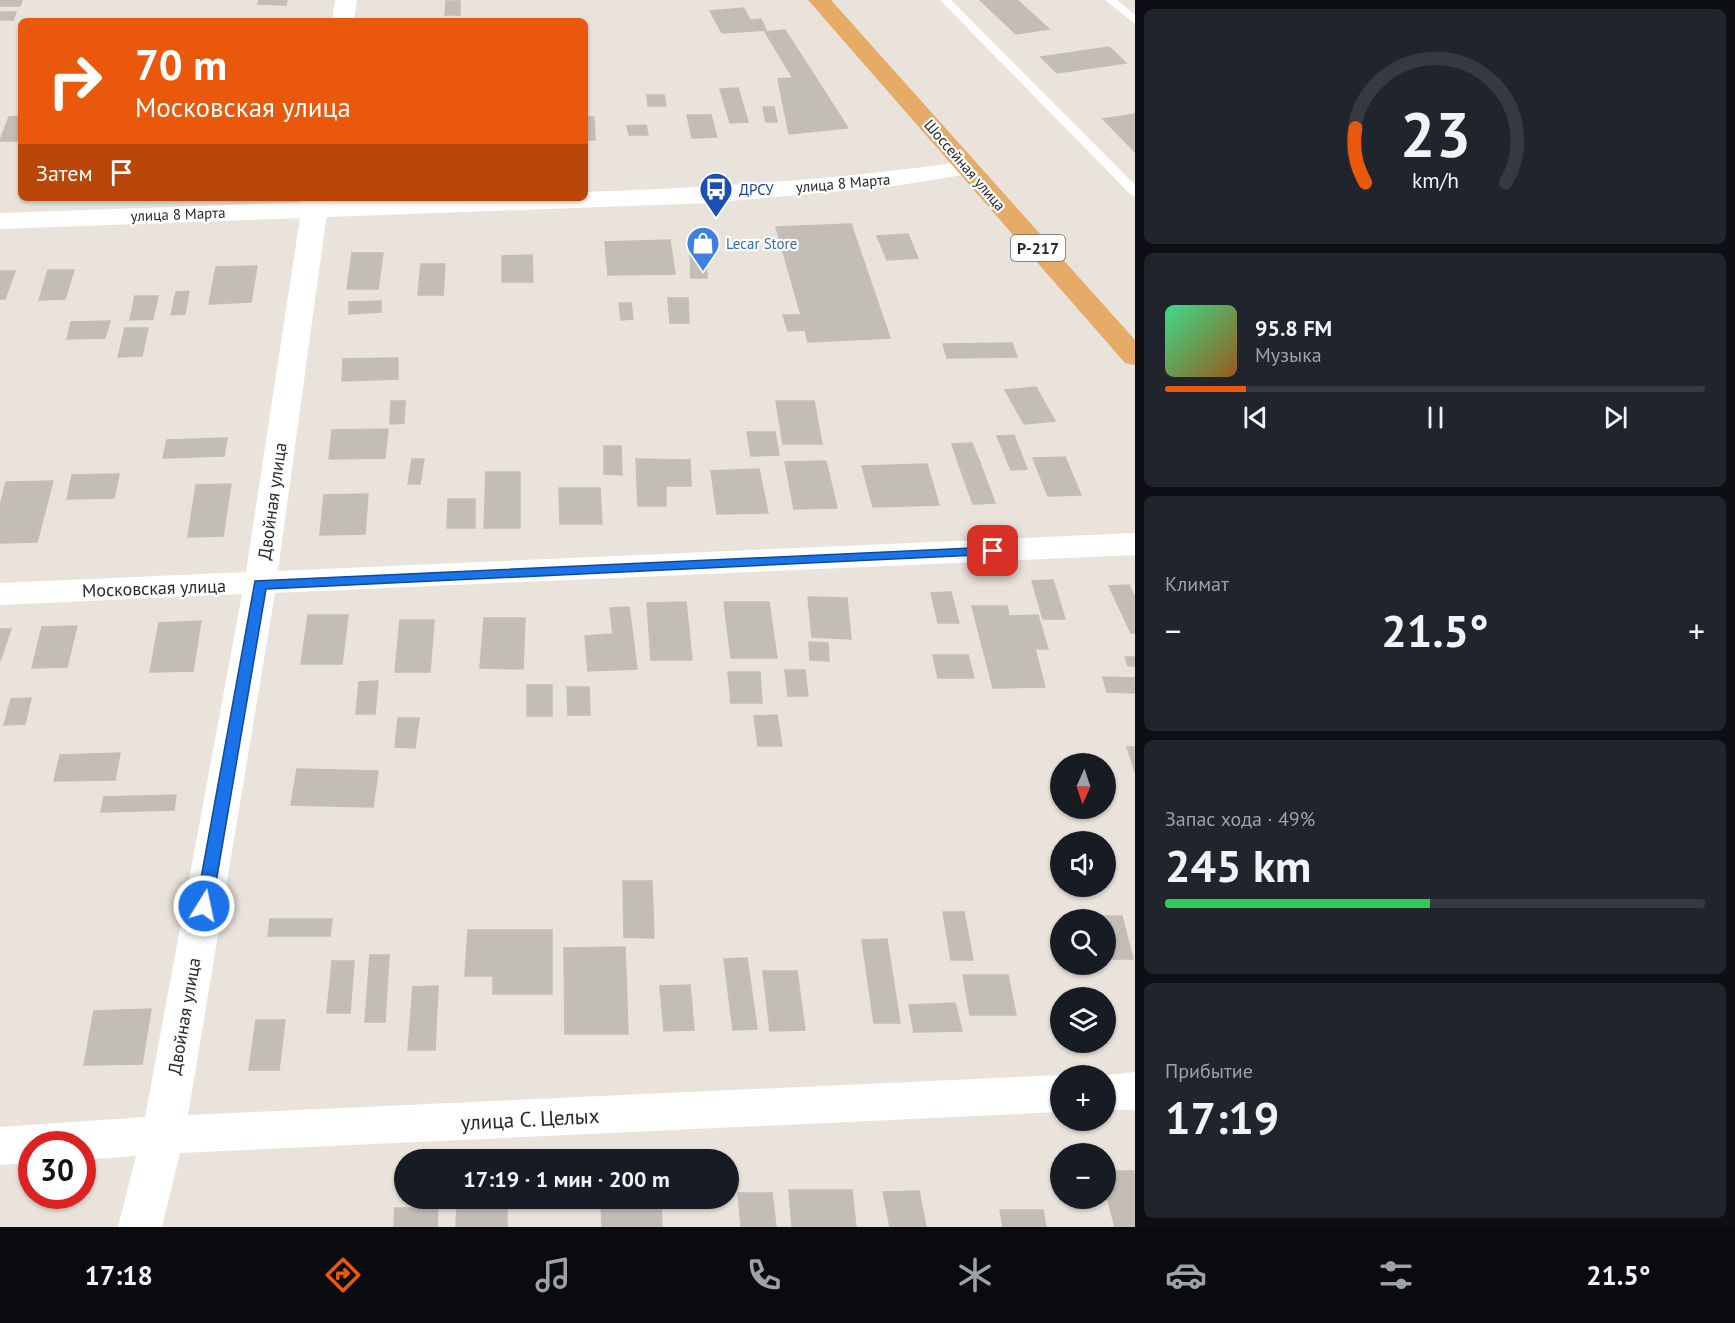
<!DOCTYPE html>
<html lang="ru">
<meta charset="utf-8">
<style>
body{margin:0;font-family:"PT Sans",sans-serif;background:#20242c;color:#f1f3f6;height:100vh;display:flex;flex-direction:column;font-size:22px;white-space:nowrap}
*{box-sizing:border-box;margin:0}
p{font-size:20px;color:#9ea1a6}
.icon{flex:none;width:33px;height:33px;fill:none;stroke:currentColor;stroke-width:2;stroke-linecap:round;stroke-linejoin:round}
.map{position:relative;flex:1;overflow:hidden}
.details{display:flex;flex-direction:column;gap:9px;padding:9px;background:#0d0f14;width:600px}
.details>*{flex:none}
.banner{position:absolute;left:18px;top:18px;width:570px;height:183px;border-radius:9px;box-shadow:0 2px 4px #0004;background:#ea580c;color:#fff;overflow:hidden}
.needle{width:39px;rotate:183deg}
.fabs{position:absolute;left:1050px;top:753px;display:grid;gap:12px}
.fabs a{display:grid;place-items:center;width:66px;height:66px;border-radius:50%;background:#171b24;box-shadow:0 2px 4px #0004;font-size:30px}
.speed{position:absolute;left:18px;top:1131px;display:flex;gap:12px;font-size:30px;font-weight:700;text-align:center}
.speed>*{display:grid;place-content:center;width:78px;height:78px;border-radius:50%;background:#171b24;box-shadow:0 2px 4px #0004;line-height:1}
.speed .limit{border:9px solid #d22;background:#fff;color:#111}
.pin{position:absolute;display:grid;place-items:center;width:51px;height:51px;color:#fff;margin:-26px;border-radius:12px;box-shadow:0 3px 9px #0006}
.me{position:absolute;width:66px;margin:-33px;rotate:10deg;stroke-linejoin:round;filter:drop-shadow(0 0 4px #0008)}
.turn{display:flex;align-items:center;gap:21px;height:126px;padding:0 18px;font-size:27px}
.turn .icon{width:78px;height:78px;stroke-width:2.5}
.turn b{display:block;font-size:42px;line-height:51px}
.then{display:flex;align-items:center;height:57px;padding:0 18px;background:#0003;gap:12px;font-size:22px}
.big{font-size:45px;font-weight:600;line-height:1.1}
.details .widget{flex:1;display:flex;flex-direction:column;justify-content:center;gap:9px;min-width:0;padding:0 21px;border-radius:9px;background:#20242c}
.details .dial{align-items:center;gap:0}
.dial svg{height:156px;overflow:visible;fill:none;stroke:#363941;stroke-width:7;stroke-linecap:round;text-anchor:middle}
.dial text{fill:#f1f3f6;stroke:none}
.song{display:flex;align-items:center;gap:18px}
.cover{width:72px;height:72px;border-radius:9px;background:linear-gradient(135deg,hsl(150 70% 55%),hsl(30 70% 35%))}
.played{height:6px;border-radius:3px;background:linear-gradient(90deg,#ea580c 15%,#363941 15%)}
.keys{display:flex;justify-content:space-around;direction:ltr}
.heat{display:flex;justify-content:space-between;align-items:center;font-size:33px;direction:ltr}
.charge{height:9px;border-radius:4px;background:linear-gradient(90deg,#34c759 49%,#363941 0)}
.trip{position:absolute;left:394px;top:1149px;width:345px;height:60px;border-radius:30px;background:#171b24;box-shadow:0 2px 4px #0004;font-weight:600;line-height:60px;text-align:center}
.menu{display:flex;height:96px;justify-content:space-around;align-items:center;background:#090b0e;color:#9ea1a6}
.menu .icon{width:42px;height:42px}
.menu .active{color:#ea580c}
.menu b{font-size:27px;color:#f1f3f6}
main{display:flex;flex:1;min-height:0}
.map>svg:first-child{display:block}
</style>
<main>
<div class="map">
<svg width="1135" height="1227" viewBox="0 0 1135 1227">
<rect width="100%" height="100%" fill="#e9e3dc"/>
<g fill="#c2bdb7" stroke="#c4beb6" stroke-width="1.5">
<path d="M 1,0 L 22,0 L 20,6 L 0,6 Z"/>
<path d="M 259,0 L 287,0 L 286,5 L 258,4 Z"/>
<path d="M 980,0 L 1017,0 L 1049,29 L 1016,34 Z"/>
<path d="M 446,1 L 460,1 L 460,15 L 445,15 Z"/>
<path d="M 744,8 L 750,20 L 761,19 L 766,30 L 722,33 L 710,11 Z"/>
<path d="M 0,12 L 16,12 L 13,20 L 0,20 Z"/>
<path d="M 785,30 L 848,128 L 789,134 L 778,79 L 793,78 L 765,32 Z"/>
<path d="M 1109,47 L 1126,63 L 1057,73 L 1041,57 Z"/>
<path d="M 738,88 L 748,122 L 730,123 L 720,89 Z"/>
<path d="M 647,95 L 664,95 L 666,106 L 648,106 Z"/>
<path d="M 763,107 L 774,107 L 777,122 L 766,122 Z"/>
<path d="M 1135,114 L 1135,152 L 1103,119 Z"/>
<path d="M 687,115 L 711,115 L 717,137 L 692,138 Z"/>
<path d="M 21,116 L 21,141 L 0,141 L 9,117 Z"/>
<path d="M 585,117 L 594,117 L 595,140 L 585,140 Z"/>
<path d="M 646,125 L 648,135 L 629,135 L 627,126 Z"/>
<path d="M 851,224 L 890,338 L 808,342 L 805,330 L 788,331 L 783,315 L 801,315 L 776,227 Z"/>
<path d="M 908,234 L 918,258 L 887,260 L 877,236 Z"/>
<path d="M 670,240 L 675,274 L 608,275 L 605,242 Z"/>
<path d="M 690,244 L 705,244 L 707,278 L 691,278 Z"/>
<path d="M 352,253 L 383,253 L 378,289 L 347,289 Z"/>
<path d="M 532,255 L 533,282 L 502,282 L 502,256 Z"/>
<path d="M 421,264 L 445,264 L 443,295 L 418,295 Z"/>
<path d="M 257,266 L 251,302 L 209,304 L 216,267 Z"/>
<path d="M 48,270 L 74,270 L 65,299 L 39,300 Z"/>
<path d="M 0,271 L 15,271 L 5,299 L 0,299 Z"/>
<path d="M 189,291 L 185,314 L 171,315 L 176,292 Z"/>
<path d="M 135,296 L 158,296 L 153,319 L 130,320 Z"/>
<path d="M 668,298 L 688,298 L 689,323 L 670,323 Z"/>
<path d="M 381,301 L 381,312 L 349,314 L 349,302 Z"/>
<path d="M 619,303 L 631,303 L 633,319 L 621,320 Z"/>
<path d="M 110,321 L 105,338 L 67,339 L 71,322 Z"/>
<path d="M 125,328 L 148,328 L 142,356 L 118,357 Z"/>
<path d="M 1012,343 L 1017,357 L 947,358 L 943,344 Z"/>
<path d="M 398,358 L 398,379 L 342,381 L 343,359 Z"/>
<path d="M 1036,387 L 1055,421 L 1024,424 L 1005,390 Z"/>
<path d="M 391,401 L 405,401 L 404,423 L 390,424 Z"/>
<path d="M 776,401 L 814,401 L 822,444 L 783,444 Z"/>
<path d="M 388,429 L 385,458 L 329,459 L 332,430 Z"/>
<path d="M 747,432 L 775,432 L 779,455 L 751,456 Z"/>
<path d="M 1014,435 L 1027,469 L 1011,470 L 997,436 Z"/>
<path d="M 227,438 L 224,456 L 163,458 L 167,440 Z"/>
<path d="M 972,443 L 980,463 L 959,465 L 952,444 Z"/>
<path d="M 604,446 L 621,446 L 622,475 L 604,474 Z"/>
<path d="M 1065,457 L 1081,495 L 1048,496 L 1033,458 Z"/>
<path d="M 412,459 L 424,459 L 420,484 L 408,484 Z"/>
<path d="M 636,459 L 690,460 L 691,486 L 666,486 L 666,506 L 638,506 Z"/>
<path d="M 826,461 L 837,508 L 794,509 L 785,462 Z"/>
<path d="M 980,463 L 995,503 L 973,504 L 959,465 Z"/>
<path d="M 927,464 L 939,505 L 873,507 L 862,466 Z"/>
<path d="M 759,469 L 768,513 L 717,514 L 711,471 Z"/>
<path d="M 486,472 L 520,472 L 520,528 L 484,528 Z"/>
<path d="M 119,474 L 114,498 L 67,499 L 72,475 Z"/>
<path d="M 53,481 L 37,542 L 0,543 L 0,506 L 6,482 Z"/>
<path d="M 231,484 L 223,536 L 188,537 L 196,485 Z"/>
<path d="M 559,488 L 600,488 L 602,524 L 560,524 Z"/>
<path d="M 368,494 L 365,534 L 320,535 L 324,495 Z"/>
<path d="M 448,499 L 475,499 L 475,528 L 447,528 Z"/>
<path d="M 1053,580 L 1065,619 L 1043,619 L 1032,581 Z"/>
<path d="M 1129,585 L 1135,598 L 1135,633 L 1131,633 L 1109,586 Z"/>
<path d="M 951,592 L 959,623 L 938,623 L 931,593 Z"/>
<path d="M 808,597 L 847,598 L 851,639 L 812,637 Z"/>
<path d="M 686,602 L 692,660 L 651,660 L 647,603 Z"/>
<path d="M 724,602 L 769,602 L 777,658 L 731,658 Z"/>
<path d="M 972,606 L 1007,606 L 1009,616 L 1038,615 L 1048,649 L 1035,649 L 1045,687 L 993,688 Z"/>
<path d="M 629,607 L 637,669 L 588,671 L 585,636 L 613,634 L 610,608 Z"/>
<path d="M 308,615 L 348,615 L 342,664 L 301,664 Z"/>
<path d="M 484,618 L 525,618 L 523,669 L 480,668 Z"/>
<path d="M 400,620 L 434,620 L 430,672 L 395,672 Z"/>
<path d="M 201,621 L 193,671 L 150,672 L 159,623 Z"/>
<path d="M 77,626 L 67,667 L 32,668 L 42,627 Z"/>
<path d="M 0,629 L 11,629 L 0,661 Z"/>
<path d="M 809,642 L 828,643 L 829,661 L 810,660 Z"/>
<path d="M 933,655 L 968,655 L 974,678 L 938,678 Z"/>
<path d="M 1125,657 L 1135,657 L 1135,666 L 1128,666 Z"/>
<path d="M 785,670 L 805,670 L 808,696 L 788,696 Z"/>
<path d="M 728,672 L 760,672 L 762,703 L 731,703 Z"/>
<path d="M 1103,677 L 1135,678 L 1135,693 L 1107,692 Z"/>
<path d="M 378,681 L 375,714 L 356,714 L 359,682 Z"/>
<rect x="527" y="685" width="25" height="31"/>
<path d="M 567,687 L 589,687 L 590,715 L 568,715 Z"/>
<path d="M 31,698 L 25,724 L 4,725 L 11,699 Z"/>
<path d="M 777,715 L 782,746 L 758,746 L 754,716 Z"/>
<path d="M 398,718 L 419,718 L 415,748 L 395,747 Z"/>
<path d="M 1127,747 L 1135,747 L 1135,772 Z"/>
<path d="M 120,753 L 115,780 L 54,781 L 60,755 Z"/>
<path d="M 297,769 L 378,771 L 373,807 L 291,805 Z"/>
<path d="M 176,795 L 174,810 L 101,812 L 104,797 Z"/>
<path d="M 623,881 L 652,881 L 654,938 L 624,937 Z"/>
<path d="M 943,912 L 964,912 L 973,960 L 951,960 Z"/>
<path d="M 1089,916 L 1122,916 L 1133,959 L 1106,959 L 1106,920 L 1090,920 Z"/>
<path d="M 270,919 L 332,919 L 330,936 L 268,936 Z"/>
<path d="M 468,930 L 552,930 L 552,994 L 493,994 L 493,976 L 465,976 Z"/>
<path d="M 887,939 L 900,1023 L 874,1023 L 862,940 Z"/>
<path d="M 625,947 L 628,1034 L 565,1034 L 564,948 Z"/>
<path d="M 370,955 L 389,955 L 385,1022 L 365,1022 Z"/>
<path d="M 747,958 L 757,1029 L 733,1030 L 724,959 Z"/>
<path d="M 332,961 L 354,961 L 350,1013 L 327,1013 Z"/>
<path d="M 763,971 L 797,971 L 805,1030 L 770,1031 Z"/>
<path d="M 963,975 L 1008,975 L 1016,1015 L 970,1015 Z"/>
<path d="M 690,985 L 694,1030 L 664,1031 L 660,986 Z"/>
<path d="M 438,986 L 435,1050 L 408,1050 L 413,987 Z"/>
<path d="M 955,1003 L 962,1031 L 914,1032 L 909,1005 Z"/>
<path d="M 151,1009 L 142,1064 L 84,1065 L 94,1011 Z"/>
<path d="M 256,1020 L 285,1020 L 279,1070 L 249,1070 Z"/>
<path d="M 1106,1171 L 1134,1171 L 1135,1227 L 1115,1227 L 1106,1193 Z"/>
<path d="M 789,1190 L 852,1190 L 856,1227 L 792,1227 Z"/>
<path d="M 919,1191 L 926,1227 L 890,1227 L 883,1192 Z"/>
<path d="M 738,1193 L 772,1193 L 776,1227 L 741,1227 Z"/>
<path d="M 601,1198 L 661,1198 L 662,1227 L 602,1227 Z"/>
<path d="M 457,1207 L 507,1207 L 507,1227 L 456,1227 Z"/>
<path d="M 395,1208 L 438,1208 L 437,1227 L 394,1227 Z"/>
<path d="M 1000,1210 L 1043,1210 L 1046,1227 L 1003,1227 Z"/>
</g>
<g fill="none" stroke-linecap="round" stroke-linejoin="round">
<g fill="#fff" fill-rule="evenodd">
<path d="M 940,0 L 951,0 L 1135,185 L 1135,196 L 1131,195 Z"/>
<path d="M 1105,0 L 1117,0 L 1135,15 L 1135,24 Z"/>
</g>
<g fill="#fff" fill-rule="evenodd">
<path d="M 335,0 L 357,0 L 354,21 L 332,21 Z"/>
<path d="M 303,198 L 329,198 L 278,571 L 1135,533 L 1135,555 L 275,593 L 188,1115 L 1060,1075 L 1060,1112 L 180,1153 L 162,1227 L 118,1227 L 136,1156 L 82,1160 L 82,1144 L 32,1144 L 32,1163 L 0,1165 L 0,1127 L 145,1117 L 242,594 L 0,605 L 0,583 L 246,572 Z"/>
<path d="M 1135,1072 L 1135,1110 L 1106,1110 L 1106,1076 L 1100,1076 Z"/>
</g>
<path fill="#fff" fill-rule="evenodd" d="M 966,161 L 975,163 L 978,168 L 975,173 L 895,186 L 710,203 L 0,229 L 0,213 L 421,198 L 585,198 L 585,192 C 713,187 840,180 966,161 Z"/>
<path fill="#e6ab67" fill-rule="evenodd" d="M 808,0 L 831,0 L 1135,340 L 1135,365 L 1125,363 Z"/>
</g>
<path fill="#1a73e8" stroke="#114b97" stroke-width="1.5" d="M 993,547 L 1000,551 L 998,554 L 266,589 L 212,906 L 204,912 L 196,906 L 255,581 Z"/>
<defs>
<symbol id="bus-pin" viewBox="-11 -11 22 30"><path d="M0 17L-7.5 6A9.5 9.5 0 1 1 7.5 6Z" fill="#1a4fb4" stroke="#fff"/><path d="M-5-6H5V4H4V6H2V4H-2V6H-4V4H-5ZM-3.5-4V0h7V-4ZM-3.5 1.2v1.5H-2V1.2ZM2 1.2v1.5H3.5V1.2Z" fill="#fff"/></symbol>
<symbol id="shop-pin" viewBox="-11 -11 22 30"><path d="M0 17L-7.5 6A9.5 9.5 0 1 1 7.5 6Z" fill="#3f7fe0" stroke="#fff"/><path d="M-5-2.5h2.3a2.7 3.5 0 0 1 5.4 0H5L5.5 6h-11ZM-1.5-2.5h3a1.5 2.3 0 0 0-3 0Z" fill="#fff"/></symbol>
</defs>
<g fill-rule="evenodd">
<use href="#bus-pin" x="697" y="170" width="38" height="52"/>
<use href="#shop-pin" x="684" y="224" width="38" height="52"/>
</g>
<g text-anchor="middle" dominant-baseline="central" stroke-width="4.5" stroke-linejoin="round" paint-order="stroke">
<g font-size="15" fill="#282828" stroke="#fff">
<text transform="translate(965 165) rotate(49)">Шоссейная улица</text>
<text transform="translate(843 183) rotate(-5)">улица 8 Марта</text>
<text transform="translate(178 214) rotate(-2)">улица 8 Марта</text>
</g>
<g font-size="15" fill="#164399" stroke="#fff" text-anchor="start">
<text x="739" y="189">ДРСУ</text>
</g>
<g font-size="15" fill="#366cbe" stroke="#fff" text-anchor="start">
<text x="726" y="243">Lecar Store</text>
</g>
<rect fill="#fff" stroke="#686868" stroke-width="1.5" x="1011" y="235" width="54" height="26" rx="4.5"/>
<g font-size="16" font-weight="bold" fill="#282828">
<text x="1038" y="248">Р-217</text>
</g>
<g font-size="18" fill="#282828" stroke="#fff">
<text transform="translate(272 501) rotate(-82)">Двойная улица</text>
<text transform="translate(154 588) rotate(-2)">Московская улица</text>
<text transform="translate(184 1016) rotate(-80)">Двойная улица</text>
</g>
<g font-size="21" fill="#282828" stroke="#fff">
<text transform="translate(530 1119) rotate(-3)">улица С. Целых</text>
</g>
</g>
</svg>
<div class="fabs">
<a><svg class="needle" viewBox="-14 -14 28 28"><path d="M0-13l5 13h-10z" fill="#e53935"/><path d="M0 13l5-13h-10z" fill="#9ea1a6"/></svg></a>
<a><svg class="icon" aria-label="sound" viewBox="0 0 24 24"><path d="M4 9h4l5-4v14l-5-4H4zM17 9q2 3 0 6"/></svg></a>
<a><svg class="icon" aria-label="search" viewBox="0 0 24 24"><circle cx="10" cy="10" r="6"/><path d="M15 15l6 6"/></svg></a>
<a><svg class="icon" aria-label="layers" viewBox="0 0 24 24"><path d="M12 4l9 5-9 5-9-5zM3 14l9 5 9-5"/></svg></a>
<a>+</a>
<a>−</a>
</div>
<div class="speed"><div class="limit">30</div></div>
<div class="pin" style="left:993px;top:551px;background:#d93025"><svg class="icon" aria-label="arrive" viewBox="0 0 24 24"><path d="M6 21V4h12l-3 4 3 4H6"/></svg></div>
<svg class="me" style="left:204px;top:906px" viewBox="-20 -20 40 40"><circle r="17" fill="#1a73e8" stroke="#fff" stroke-width="3"/><path d="M0-11L8 9 0 5-8 9z" fill="#fff"/></svg>
<div class="trip">17:19 · 1 мин · 200 m</div>
<div class="banner">
<div class="turn"><svg class="icon" aria-label="right" viewBox="0 0 24 24"><path d="M7 20v-9h11M14 6l5 5-5 5"/></svg><div><b>70 m</b>Московская улица</div></div>
<div class="then">Затем<svg class="icon" aria-label="arrive" viewBox="0 0 24 24"><path d="M6 21V4h12l-3 4 3 4H6"/></svg></div>
</div>
</div>
<section class="details">
<div class="widget dial"><svg viewBox="0 0 100 80">
<path d="M14 69A42 42 0 1 1 86 69"/>
<path d="M14 69A42 42 0 0 1 9 41" stroke="#ea580c"/>
<text x="50" y="56" font-size="32" font-weight="700">23</text>
<text x="50" y="72" font-size="11">km/h</text>
</svg></div>
<div class="widget">
<div class="song"><i class="cover"></i><div><b>95.8 FM</b><p>Музыка</p></div></div>
<div class="played"></div>
<div class="keys"><svg class="icon" aria-label="previous" viewBox="0 0 24 24"><path d="M18 5L8 12l10 7zM5 5v14"/></svg><svg class="icon" aria-label="pause" viewBox="0 0 24 24"><path d="M8 5v14M16 5v14"/></svg><svg class="icon" aria-label="next" viewBox="0 0 24 24"><path d="M6 5l10 7-10 7zM19 5v14"/></svg></div>
</div>
<div class="widget"><p>Климат</p>
<div class="heat"><a>−</a><b class="big">21.5°</b><a>+</a></div>
</div>
<div class="widget"><p>Запас хода · 49%</p><b class="big">245 km</b><div class="charge"></div></div>
<div class="widget"><p>Прибытие</p><b class="big">17:19</b></div>
</section>
</main>
<nav class="menu">
<b>17:18</b>
<svg class="icon active" aria-label="directions" viewBox="0 0 24 24"><path d="M12 3l9 9-9 9-9-9zM9 14v-3h6M13 9l2 2-2 2"/></svg>
<svg class="icon" aria-label="music" viewBox="0 0 24 24"><path d="M9 18V5l10-2v13"/><circle cx="6" cy="18" r="3"/><circle cx="16" cy="16" r="3"/></svg>
<svg class="icon" aria-label="phone" viewBox="0 0 24 24"><path d="M5 4h4l2 5-3 2q2 4 5 5l2-3 5 2v4C11 20 4 13 5 4z"/></svg>
<svg class="icon" aria-label="climate" viewBox="0 0 24 24"><path d="M12 3v18M4 7l16 10M4 17L20 7"/></svg>
<svg class="icon" aria-label="car" viewBox="0 0 24 24"><path d="M5 17H2v-5l4-1 3-4h7l3 4 3 1v5h-3M9 17h6M6 11h13"/><circle cx="7" cy="17" r="2"/><circle cx="17" cy="17" r="2"/></svg>
<svg class="icon" aria-label="filters" viewBox="0 0 24 24"><path d="M4 7h16M4 17h16"/><circle cx="9" cy="7" r="2"/><circle cx="15" cy="17" r="2"/></svg>
<b>21.5°</b>
</nav>
